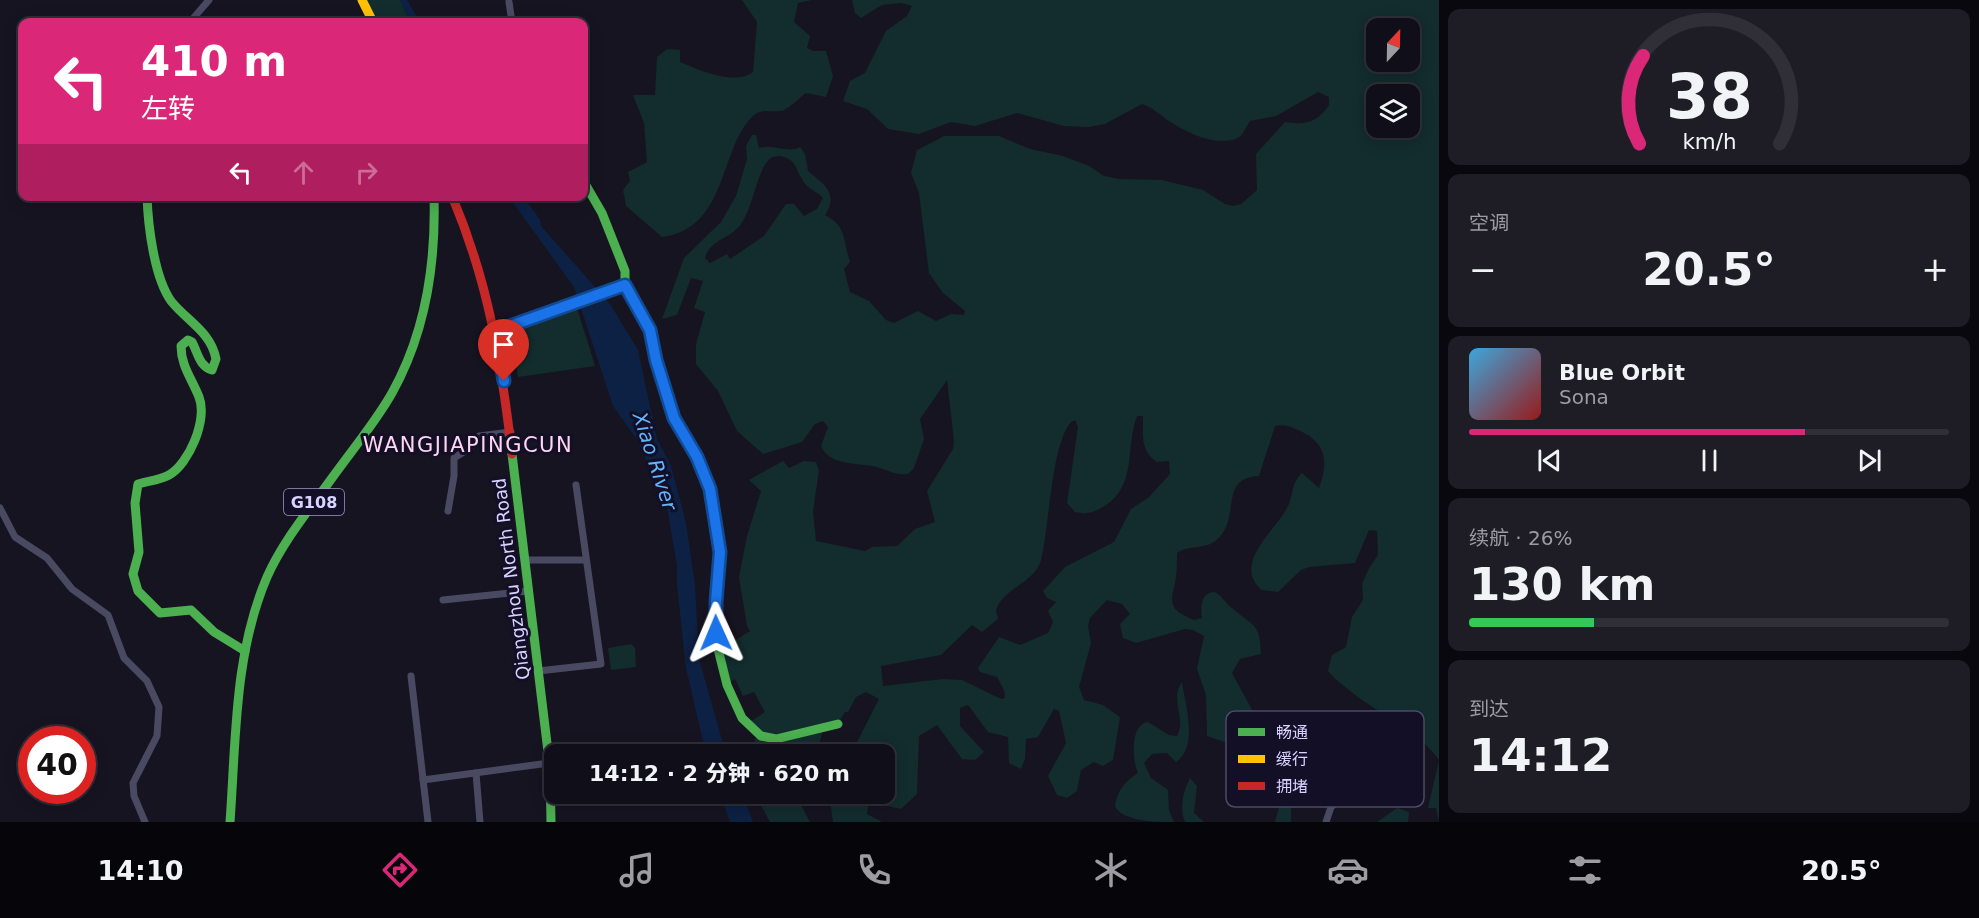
<!DOCTYPE html>
<html lang="zh">
<meta charset="utf-8">
<style>
body{margin:0;font-family:"DejaVu Sans","Noto Sans SC",sans-serif;background:#1e1d26;color:#f1f3f6;height:100vh;display:flex;flex-direction:column;font-size:22px;white-space:nowrap}
*{box-sizing:border-box;margin:0}
p{font-size:20px;color:#9c9ca2}
.icon{flex:none;width:33px;height:33px;fill:none;stroke:currentColor;stroke-width:2;stroke-linecap:round;stroke-linejoin:round}
.map{position:relative;flex:1;overflow:hidden}
.drawer{display:flex;flex-direction:column;gap:9px;padding:9px;background:#09080e;width:540px}
.drawer>*{flex:none}
.banner{position:absolute;left:18px;top:18px;width:570px;height:183px;border-radius:12px;box-shadow:0 3px 15px #0003,0 0 0 2px #302f38;background:#db2777;color:#fff;overflow:hidden}
.needle{width:39px;rotate:22deg}
.tools{position:absolute;left:1366px;top:18px;display:grid;gap:12px}
.tools a{display:grid;place-items:center;width:54px;height:54px;border-radius:12px;background:#100f19;box-shadow:0 3px 15px #0003,0 0 0 2px #302f38;font-size:30px}
.speed{position:absolute;left:18px;top:726px;display:flex;gap:12px;font-size:30px;font-weight:700;text-align:center}
.speed>*{display:grid;place-content:center;width:78px;height:78px;border-radius:50%;background:#100f19;box-shadow:0 3px 15px #0003,0 0 0 2px #302f38;line-height:1}
.speed .limit{border:9px solid #d22;background:#fff;color:#111}
.pin{position:absolute;display:grid;place-items:center;width:51px;height:51px;color:#fff;margin:-62px -26px;border-radius:50% 50% 50% 0;rotate:-45deg;box-shadow:0 0 6px #0007}
.pin .icon{rotate:45deg}
.me{position:absolute;width:66px;margin:-33px;rotate:359deg;stroke-linejoin:round;filter:drop-shadow(0 0 4px #0008)}
.turn{display:flex;align-items:center;gap:21px;height:126px;padding:0 24px;font-size:27px}
.turn .icon{width:78px;height:78px;stroke-width:2.5}
.turn b{display:block;font-size:42px;line-height:51px}
.lanes{display:flex;align-items:center;height:57px;padding:0 24px;background:#0003;justify-content:center;gap:30px;direction:ltr}
.lanes .off{opacity:.35}
.big{font-size:45px;font-weight:800;line-height:1.1}
.drawer .card{flex:1;display:flex;flex-direction:column;justify-content:center;gap:9px;min-width:0;padding:0 21px;border-radius:12px;background:#1e1d26}
.drawer .dial{align-items:center;gap:0}
.dial svg{height:156px;overflow:visible;fill:none;stroke:#302f38;stroke-width:7;stroke-linecap:round;text-anchor:middle}
.dial text{fill:#f1f3f6;stroke:none}
.song{display:flex;align-items:center;gap:18px}
.cover{width:72px;height:72px;border-radius:9px;background:linear-gradient(135deg,hsl(200 70% 55%),hsl(0 70% 35%))}
.played{height:6px;border-radius:3px;background:linear-gradient(90deg,#db2777 70%,#302f38 70%)}
.keys{display:flex;justify-content:space-around;direction:ltr}
.heat{display:flex;justify-content:space-between;align-items:center;font-size:33px;direction:ltr}
.charge{height:9px;border-radius:4px;background:linear-gradient(90deg,#34c759 26%,#302f38 0)}
.trip{position:absolute;left:544px;top:744px;width:351px;height:60px;border-radius:12px;background:#100f19;box-shadow:0 3px 15px #0003,0 0 0 2px #302f38;font-weight:800;line-height:60px;text-align:center}
.tab-bar{display:flex;height:96px;justify-content:space-around;align-items:center;background:#06060a;color:#9c9ca2}
.tab-bar .icon{width:42px;height:42px}
.tab-bar .current{color:#db2777}
.tab-bar b{font-size:27px;color:#f1f3f6}
main{display:flex;flex:1;min-height:0}
.map>svg:first-child{display:block}
</style>
<main>
<div class="map">
<svg width="1439" height="822" viewBox="0 0 1439 822">
<rect width="100%" height="100%" fill="#161421"/>
<g fill="#132c2d" fill-rule="evenodd">
<path d="M 367,0 L 400,0 L 410,22 L 377,22 Z"/>
<path d="M 742,0 L 812,0 L 798,3 L 794,22 L 810,36 L 807,48 L 813,51 L 826,51 L 833,76 L 826,97 L 806,93 C 799,98 791,107 784,110 C 773,114 762,107 753,116 C 719,148 728,229 662,237 L 626,206 L 623,190 L 630,181 L 628,172 L 647,162 L 644,123 L 633,95 L 655,95 L 657,57 L 667,49 L 680,50 L 680,62 C 699,70 735,86 753,72 L 757,22 Z"/>
<path d="M 852,0 L 1439,0 L 1439,822 L 1436,808 L 1428,808 L 1439,760 C 1417,729 1378,714 1349,690 C 1342,684 1333,678 1328,671 L 1332,655 L 1346,647 L 1352,617 L 1363,600 L 1362,584 L 1369,568 L 1378,555 L 1377,531 L 1369,530 L 1355,563 L 1309,567 L 1301,570 L 1278,592 L 1262,590 C 1232,565 1273,532 1286,510 C 1294,497 1290,484 1302,473 L 1319,488 C 1329,461 1326,442 1298,430 C 1289,426 1284,424 1275,426 L 1259,476 C 1224,477 1236,508 1225,529 C 1212,554 1193,542 1177,553 C 1177,563 1177,574 1175,583 C 1169,606 1171,610 1194,620 L 1202,618 C 1200,607 1201,593 1214,592 C 1222,595 1225,603 1232,608 C 1254,627 1260,623 1261,654 L 1240,659 L 1232,673 L 1256,717 L 1271,715 L 1285,721 L 1287,756 L 1282,782 L 1291,800 L 1291,822 L 1275,822 L 1280,803 L 1275,780 L 1269,781 L 1265,797 L 1257,794 L 1265,756 L 1207,736 L 1206,695 L 1197,669 L 1204,636 L 1193,630 L 1185,629 L 1136,643 L 1123,638 L 1120,624 L 1130,614 L 1122,604 L 1107,600 L 1090,618 L 1088,626 L 1091,643 L 1079,687 L 1084,700 L 1103,705 L 1120,717 L 1113,760 L 1103,766 L 1094,762 L 1081,770 L 1077,791 L 1067,798 L 1057,795 L 1048,776 L 1066,743 L 1059,711 L 1054,709 L 1038,737 L 1026,739 L 1025,759 L 1021,769 L 1009,763 L 1008,737 L 988,732 L 968,705 L 960,708 L 960,726 L 984,752 L 975,760 L 962,759 L 937,725 L 919,736 L 917,794 L 901,809 L 869,802 L 867,814 L 882,822 L 833,822 L 829,794 L 885,794 L 885,754 L 857,742 L 879,699 L 866,692 L 856,697 L 848,712 L 845,712 L 840,720 L 779,736 L 768,736 L 748,723 L 765,712 L 754,692 L 743,696 L 735,679 L 729,682 L 720,644 L 731,643 L 750,631 L 747,626 L 739,577 L 747,536 L 761,491 L 749,480 L 783,461 L 789,468 L 804,461 L 816,462 L 819,470 L 813,511 L 816,541 L 865,551 L 872,547 L 897,546 L 915,529 L 935,522 L 927,491 L 953,449 L 954,441 L 947,380 L 920,419 L 924,439 L 914,468 L 908,474 C 895,476 884,468 872,466 C 855,463 829,465 821,446 L 828,427 L 823,421 L 815,424 L 802,442 L 763,454 L 737,431 L 718,391 L 696,364 L 696,344 L 705,312 L 694,308 L 703,281 L 691,278 L 677,315 L 662,319 L 684,258 L 721,222 L 736,196 L 747,159 L 746,146 L 752,135 L 756,135 L 759,148 C 774,143 787,154 800,147 L 805,154 L 808,171 C 822,183 840,193 825,215 C 847,226 843,241 850,262 L 844,269 L 850,292 L 869,301 L 886,320 L 894,323 L 918,311 L 936,321 L 951,314 L 964,315 L 965,311 L 943,293 L 929,273 L 919,193 L 911,173 L 917,150 L 944,136 L 999,136 L 1030,149 L 1063,156 L 1089,166 L 1104,176 L 1120,179 L 1162,180 L 1203,190 L 1225,204 L 1233,206 L 1241,204 L 1257,190 L 1256,154 L 1285,122 C 1305,125 1317,123 1329,105 L 1329,97 L 1318,92 L 1276,116 L 1250,121 L 1241,136 C 1220,150 1185,132 1166,119 C 1158,113 1152,107 1142,104 L 1105,124 L 1089,127 L 1064,126 L 1017,113 L 975,126 L 951,122 L 919,134 L 888,129 L 867,109 L 843,101 L 850,81 L 865,73 L 886,31 L 907,16 L 912,6 L 901,3 L 882,5 L 861,18 L 855,13 ZM 1377,28 L 1410,28 L 1410,62 L 1377,62 ZM 1377,94 L 1410,94 L 1410,128 L 1377,128 ZM 780,156 C 796,159 795,168 802,179 C 806,187 813,190 820,195 L 823,198 L 817,209 L 804,216 L 794,204 L 786,204 L 764,236 L 730,259 L 727,254 L 710,263 L 705,258 C 710,239 731,239 741,224 C 754,206 757,167 772,157 ZM 1137,416 L 1143,416 C 1143,435 1140,451 1157,462 L 1169,461 L 1170,474 L 1148,498 L 1131,509 L 1114,542 L 1065,567 L 1043,591 L 1047,598 L 1056,602 L 1048,611 L 1053,622 L 1048,633 L 1020,645 L 999,637 L 978,668 L 980,672 L 997,677 L 1004,690 L 1005,698 L 1001,699 L 962,680 L 943,679 L 883,686 L 881,666 L 941,655 L 972,625 L 982,632 L 998,619 L 996,610 C 1003,588 1035,583 1041,560 C 1049,529 1051,445 1071,422 L 1075,420 L 1078,427 L 1067,503 L 1075,512 C 1089,515 1095,512 1106,505 C 1137,484 1125,448 1137,416 Z"/>
<path d="M 577,308 L 595,366 L 518,377 L 511,331 Z"/>
<path d="M 631,644 L 635,648 L 636,667 L 611,670 L 608,648 Z"/>
<path d="M 1182,682 C 1185,704 1199,747 1176,762 L 1167,753 L 1152,754 L 1144,763 L 1151,778 L 1168,790 L 1169,810 L 1174,822 C 1158,822 1122,822 1115,806 C 1117,791 1125,781 1138,773 C 1132,760 1130,724 1148,722 L 1169,735 L 1177,736 C 1187,720 1169,699 1182,682 Z"/>
<path d="M 822,732 C 820,764 772,754 750,754 L 757,735 L 775,741 Z"/>
<path d="M 1190,778 L 1197,786 L 1194,813 L 1204,822 L 1185,822 C 1179,807 1183,792 1190,778 Z"/>
<path d="M 755,794 L 795,794 L 810,822 L 770,822 Z"/>
<path d="M 1397,808 L 1409,812 L 1408,822 L 1377,822 Z"/>
</g>
<g fill="#0d2144">
<path d="M 400,0 L 407,0 L 420,22 L 410,22 Z"/>
<path d="M 509,197 L 523,197 L 525,208 L 610,304 L 638,350 L 657,439 L 671,466 L 686,523 L 695,585 L 699,659 L 726,754 L 706,754 L 686,668 L 677,585 L 677,565 L 667,508 L 638,441 L 613,406 L 574,287 Z"/>
<path d="M 720,794 L 742,794 L 753,822 L 730,822 Z"/>
</g>
<g fill="none" stroke-linecap="round" stroke-linejoin="round">
<path stroke="#0d2144" stroke-width="10" d="M 517,196 L 536,223"/>
<g stroke="#4a4962" stroke-width="7">
<path d="M 509,2 L 512,22"/>
<path d="M 190,22 L 209,0"/>
<path d="M 496,331 L 625,285"/>
<path d="M 0,508 L 15,537 L 47,558 L 72,589 L 108,615 L 124,658 L 147,681 L 159,707 L 157,736 L 133,783 L 134,796 L 145,822"/>
<path d="M 448,511 L 454,476 L 454,458 L 470,448 L 479,436 L 511,432"/>
<path d="M 525,560 L 585,560"/>
<path d="M 443,600 L 529,591"/>
<path d="M 538,671 L 601,664 L 576,485"/>
<path d="M 411,676 L 428,822"/>
<path d="M 476,773 L 480,822"/>
<path d="M 423,780 L 549,763"/>
<path d="M 1326,822 L 1331,807 L 1352,790 L 1352,785 L 1342,769"/>
</g>
<g stroke="#4caf50" stroke-width="9">
<path d="M 584,182 L 602,213 L 625,271 L 625,285 L 650,330 L 673,418 L 697,457 L 710,489 L 720,552 L 715,620 L 717,645 L 727,685 L 742,718 L 761,736 L 776,739 L 838,724"/>
<path d="M 147,196 C 148,225 154,277 171,301 C 187,321 211,332 216,359 L 212,370 C 199,366 198,353 192,342 L 188,340 L 181,346 C 181,366 192,379 199,397 C 208,419 189,464 169,475 C 160,480 148,481 138,484 L 135,503 L 139,552 L 133,574 L 138,591 L 160,613 L 191,610 L 214,632 L 245,651"/>
<path d="M 512,454 L 550,768 L 551,822"/>
<path d="M 230,822 C 236,740 234,654 267,577 C 283,541 309,510 332,478 C 352,450 375,423 392,393 C 426,332 436,265 434,196"/>
</g>
<path stroke="#ffc107" stroke-width="9" d="M 362,0 L 373,22"/>
<path stroke="#c62828" stroke-width="9" d="M 452,196 C 489,284 501,361 512,454"/>
</g>
<g fill="none" stroke-linecap="round" stroke-linejoin="round">
<defs>
<path id="route" d="M 504,381 L 496,331 L 625,285 L 650,330 L 656,360 L 674,418 L 697,457 L 710,489 L 720,552 L 716,602 L 716,633"/>
</defs>
<use href="#route" stroke="#114b97" stroke-width="15"/>
<use href="#route" stroke="#1a73e8" stroke-width="10"/>
</g>
<g text-anchor="middle" dominant-baseline="central" stroke-width="6" stroke-linejoin="round" paint-order="stroke">
<rect fill="#130f26" stroke="#9e99be" stroke-width="1.5" x="284" y="489" width="60" height="26" rx="4.5"/>
<g font-size="16" font-weight="bold" fill="#d9d4ff">
<text x="314" y="502">G108</text>
</g>
<g font-size="18" fill="#d9d4ff" stroke="#130f26">
<text transform="translate(511 579) rotate(-97)">Qiangzhou North Road</text>
</g>
<g font-size="20" font-style="italic" fill="#62b6ff" stroke="#130f26">
<text transform="translate(655 461) rotate(72)">Xiao River</text>
</g>
<g font-size="21" letter-spacing="1.5" fill="#ffd6f0" stroke="#130f26">
<text x="468" y="445">WANGJIAPINGCUN</text>
</g>
</g>
<rect x="1226" y="711" width="198" height="96" rx="9" fill="#130f26" stroke="#4e4a67" stroke-width="1.5"/>
<rect x="1238" y="728" width="27" height="8" fill="#4caf50"/>
<rect x="1238" y="755" width="27" height="8" fill="#ffc107"/>
<rect x="1238" y="782" width="27" height="8" fill="#c62828"/>
<g font-size="16" fill="#d9d4ff">
<text x="1276" y="738">畅通</text>
<text x="1276" y="765">缓行</text>
<text x="1276" y="792">拥堵</text>
</g>
</svg>
<div class="tools">
<a><svg class="needle" viewBox="-14 -14 28 28"><path d="M0-13l5 13h-10z" fill="#e53935"/><path d="M0 13l5-13h-10z" fill="#9c9ca2"/></svg></a>
<a><svg class="icon" aria-label="layers" viewBox="0 0 24 24"><path d="M12 4l9 5-9 5-9-5zM3 14l9 5 9-5"/></svg></a>
</div>
<div class="speed"><div class="limit">40</div></div>
<div class="pin" style="left:504px;top:381px;background:#d93025"><svg class="icon" aria-label="arrive" viewBox="0 0 24 24"><path d="M6 21V4h12l-3 4 3 4H6"/></svg></div>
<svg class="me" style="left:716px;top:633px" viewBox="-20 -20 40 40"><path d="M0-17L14 15 0 8-14 15z" fill="#1a73e8" stroke="#fff" stroke-width="4"/></svg>
<div class="trip">14:12 · 2 分钟 · 620 m</div>
<div class="banner">
<div class="turn"><svg class="icon" aria-label="left" viewBox="0 0 24 24"><path d="M17 20v-9H6M10 6l-5 5 5 5"/></svg><div><b>410 m</b>左转</div></div>
<div class="lanes"><svg class="icon" aria-label="left" viewBox="0 0 24 24"><path d="M17 20v-9H6M10 6l-5 5 5 5"/></svg><svg class="icon off" aria-label="ahead" viewBox="0 0 24 24"><path d="M12 20V5M6 11l6-6 6 6"/></svg><svg class="icon off" aria-label="right" viewBox="0 0 24 24"><path d="M7 20v-9h11M14 6l5 5-5 5"/></svg></div>
</div>
</div>
<section class="drawer">
<div class="card dial"><svg viewBox="0 0 100 80">
<path d="M14 69A42 42 0 1 1 86 69"/>
<path d="M14 69A42 42 0 0 1 16 24" stroke="#db2777"/>
<text x="50" y="56" font-size="32" font-weight="700">38</text>
<text x="50" y="72" font-size="11">km/h</text>
</svg></div>
<div class="card"><p>空调</p>
<div class="heat"><a>−</a><b class="big">20.5°</b><a>+</a></div>
</div>
<div class="card">
<div class="song"><i class="cover"></i><div><b>Blue Orbit</b><p>Sona</p></div></div>
<div class="played"></div>
<div class="keys"><svg class="icon" aria-label="previous" viewBox="0 0 24 24"><path d="M18 5L8 12l10 7zM5 5v14"/></svg><svg class="icon" aria-label="pause" viewBox="0 0 24 24"><path d="M8 5v14M16 5v14"/></svg><svg class="icon" aria-label="next" viewBox="0 0 24 24"><path d="M6 5l10 7-10 7zM19 5v14"/></svg></div>
</div>
<div class="card"><p>续航 · 26%</p><b class="big">130 km</b><div class="charge"></div></div>
<div class="card"><p>到达</p><b class="big">14:12</b></div>
</section>
</main>
<nav class="tab-bar">
<b>14:10</b>
<svg class="icon current" aria-label="directions" viewBox="0 0 24 24"><path d="M12 3l9 9-9 9-9-9zM9 14v-3h6M13 9l2 2-2 2"/></svg>
<svg class="icon" aria-label="music" viewBox="0 0 24 24"><path d="M9 18V5l10-2v13"/><circle cx="6" cy="18" r="3"/><circle cx="16" cy="16" r="3"/></svg>
<svg class="icon" aria-label="phone" viewBox="0 0 24 24"><path d="M5 4h4l2 5-3 2q2 4 5 5l2-3 5 2v4C11 20 4 13 5 4z"/></svg>
<svg class="icon" aria-label="climate" viewBox="0 0 24 24"><path d="M12 3v18M4 7l16 10M4 17L20 7"/></svg>
<svg class="icon" aria-label="car" viewBox="0 0 24 24"><path d="M5 17H2v-5l4-1 3-4h7l3 4 3 1v5h-3M9 17h6M6 11h13"/><circle cx="7" cy="17" r="2"/><circle cx="17" cy="17" r="2"/></svg>
<svg class="icon" aria-label="filters" viewBox="0 0 24 24"><path d="M4 7h16M4 17h16"/><circle cx="9" cy="7" r="2"/><circle cx="15" cy="17" r="2"/></svg>
<b>20.5°</b>
</nav>
